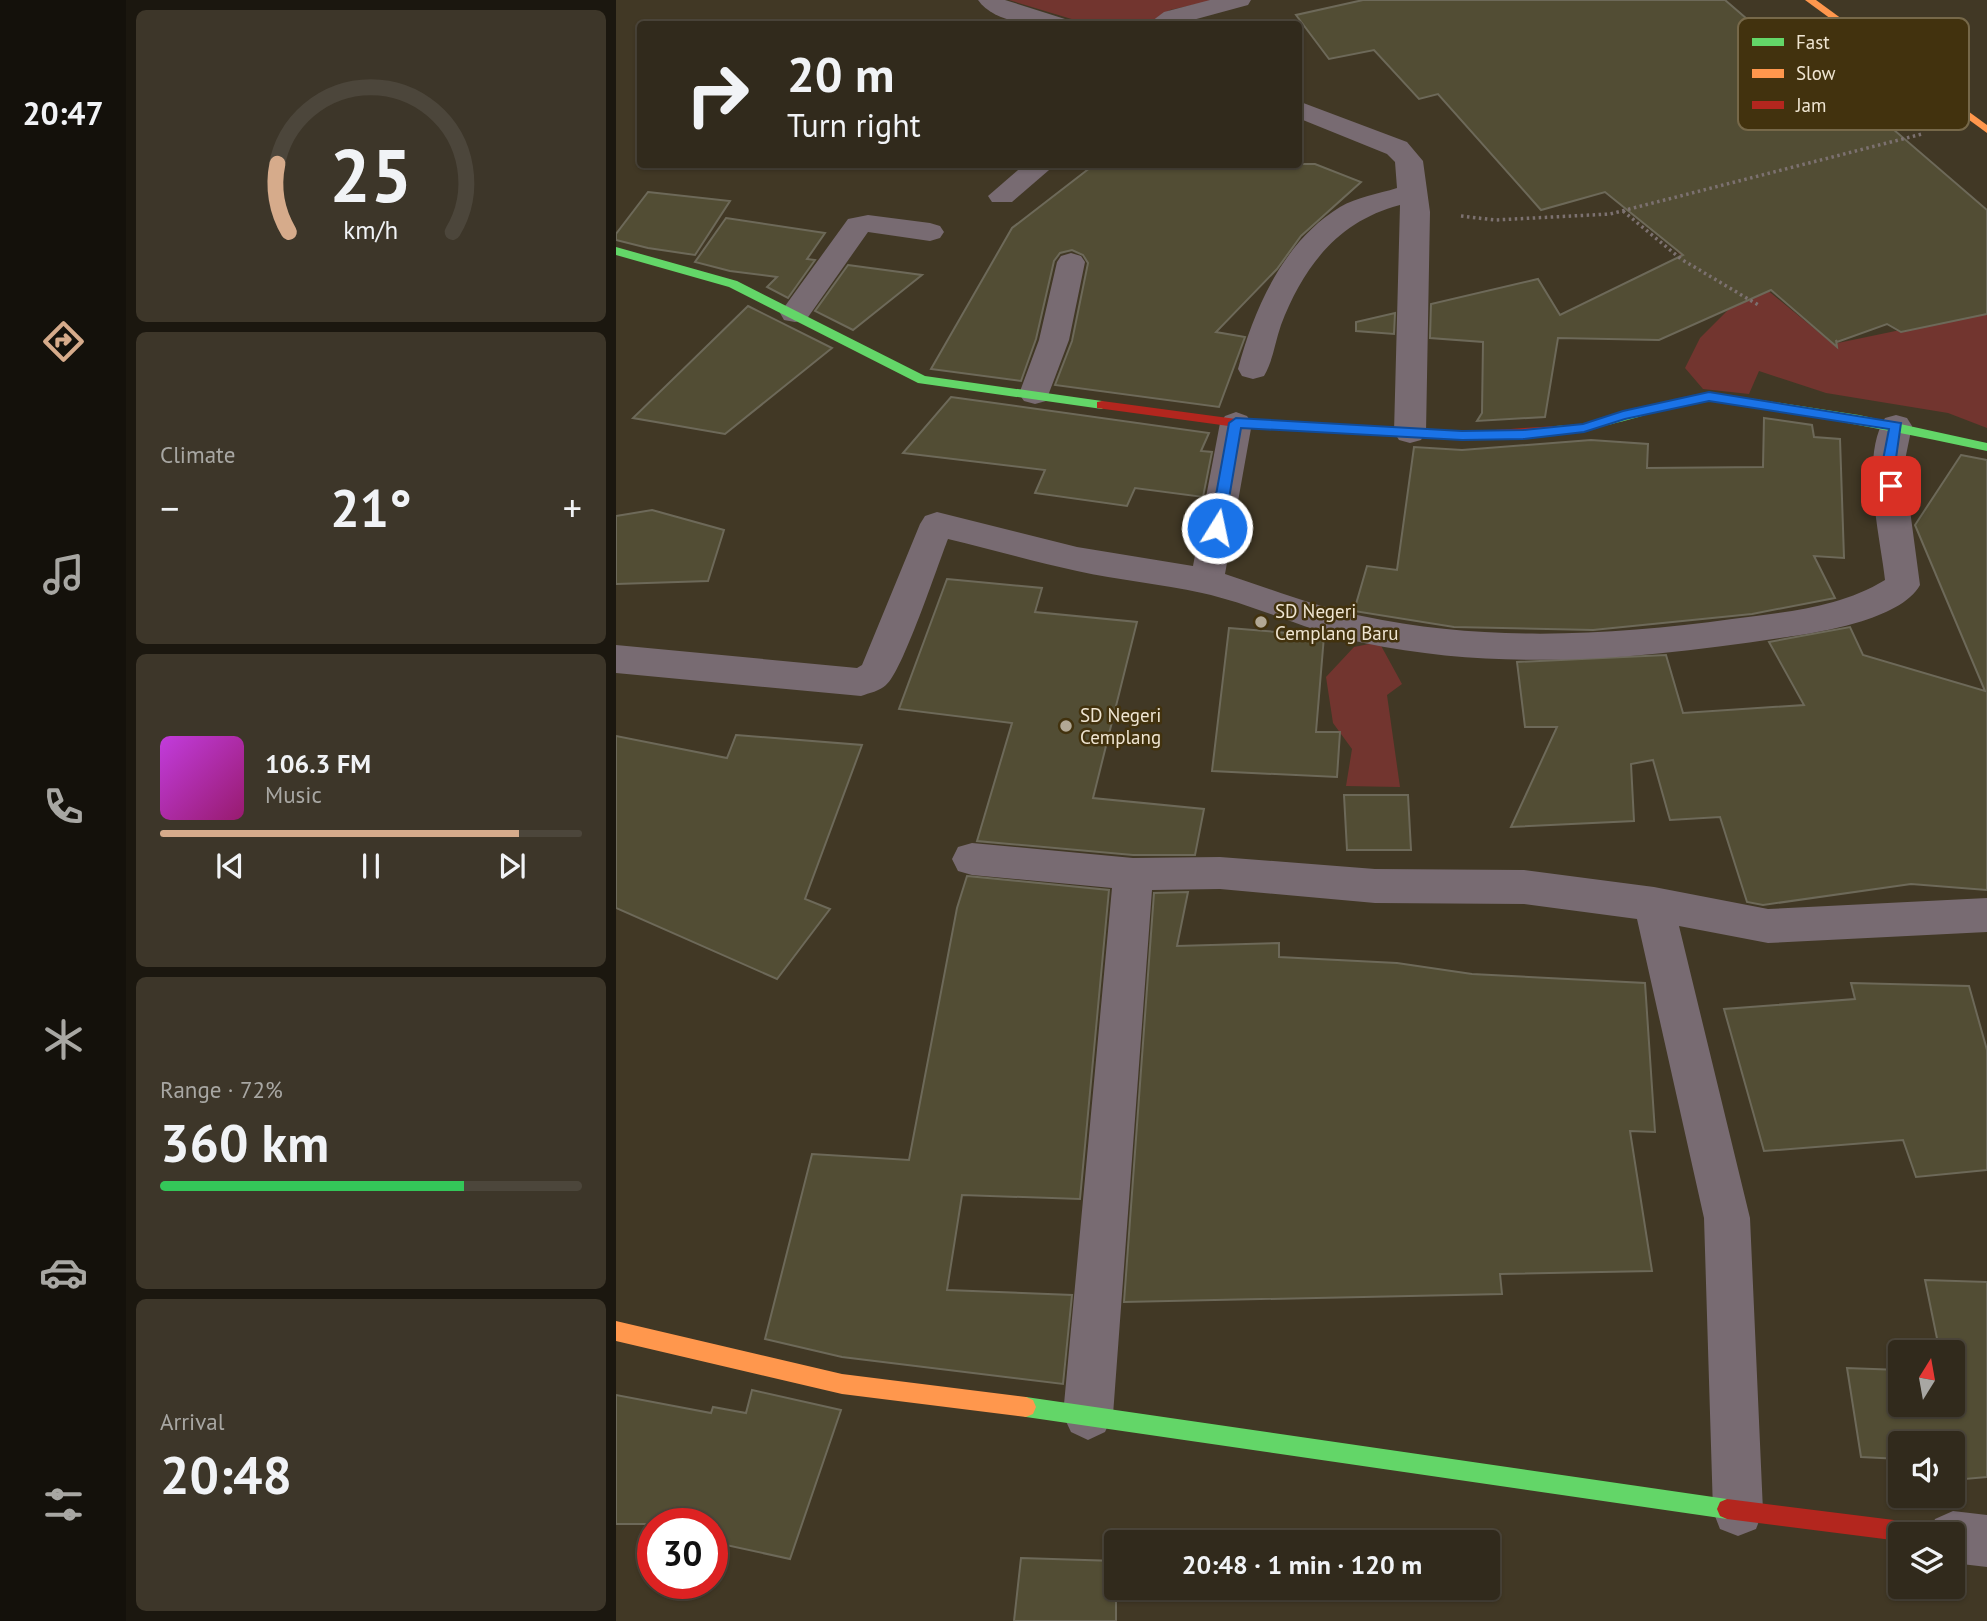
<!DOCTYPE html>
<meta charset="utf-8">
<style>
body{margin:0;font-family:"PT Sans",sans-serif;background:#3d3629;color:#f1f3f6;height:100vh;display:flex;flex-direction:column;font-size:26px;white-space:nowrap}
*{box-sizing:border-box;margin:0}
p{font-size:23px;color:#a8a7a3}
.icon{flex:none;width:38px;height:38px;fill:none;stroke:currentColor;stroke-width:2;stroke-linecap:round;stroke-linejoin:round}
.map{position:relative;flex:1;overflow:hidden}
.drawer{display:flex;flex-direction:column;gap:10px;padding:10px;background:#1b170f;width:490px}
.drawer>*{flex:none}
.top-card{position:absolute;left:21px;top:21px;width:665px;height:147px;border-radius:7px;box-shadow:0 2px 5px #0004,0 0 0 2px #4c463b;background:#312a1c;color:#f1f3f6;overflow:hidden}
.needle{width:46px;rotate:11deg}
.fabs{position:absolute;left:1272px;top:1340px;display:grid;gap:14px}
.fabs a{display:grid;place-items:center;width:77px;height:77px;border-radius:7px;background:#312a1c;box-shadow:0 2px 5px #0004,0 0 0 2px #4c463b;font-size:35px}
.speed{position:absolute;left:21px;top:1508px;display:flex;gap:14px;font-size:35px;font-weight:700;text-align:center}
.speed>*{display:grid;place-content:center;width:91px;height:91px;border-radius:50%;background:#312a1c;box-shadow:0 2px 5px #0004,0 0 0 2px #4c463b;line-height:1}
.speed .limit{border:10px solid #d22;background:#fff;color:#111}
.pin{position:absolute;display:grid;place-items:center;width:60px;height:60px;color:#fff;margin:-30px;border-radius:14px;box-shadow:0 4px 10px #0006}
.me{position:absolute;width:77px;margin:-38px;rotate:10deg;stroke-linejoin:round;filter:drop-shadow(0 0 5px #0008)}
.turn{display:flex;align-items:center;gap:24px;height:147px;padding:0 35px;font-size:32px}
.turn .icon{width:91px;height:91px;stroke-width:2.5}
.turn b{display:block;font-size:49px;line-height:60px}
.big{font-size:52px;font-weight:600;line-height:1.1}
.drawer .widget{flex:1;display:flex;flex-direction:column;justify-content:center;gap:10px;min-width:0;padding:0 24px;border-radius:10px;background:#3d3629}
.drawer .dial{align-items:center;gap:0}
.dial svg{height:182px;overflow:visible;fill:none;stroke:#4c463b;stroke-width:7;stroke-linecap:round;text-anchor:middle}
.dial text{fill:#f1f3f6;stroke:none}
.song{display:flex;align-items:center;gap:21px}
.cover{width:84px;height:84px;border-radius:10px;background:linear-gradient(135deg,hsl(290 70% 55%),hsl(320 70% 35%))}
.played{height:7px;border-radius:4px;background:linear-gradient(90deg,#d6ab8b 85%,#4c463b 85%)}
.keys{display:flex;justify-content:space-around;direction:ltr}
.heat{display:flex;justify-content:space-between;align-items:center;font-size:38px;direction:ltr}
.charge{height:10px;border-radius:5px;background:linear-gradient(90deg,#34c759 72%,#4c463b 0)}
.trip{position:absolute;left:488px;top:1530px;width:396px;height:70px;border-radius:7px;background:#312a1c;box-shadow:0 2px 5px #0004,0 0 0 2px #4c463b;font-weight:600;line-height:70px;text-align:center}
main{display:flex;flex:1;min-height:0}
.dock{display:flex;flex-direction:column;width:126px;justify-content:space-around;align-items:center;background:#14110b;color:#a8a7a3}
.dock .icon{width:49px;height:49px}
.dock .current{color:#d6ab8b}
.dock b{font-size:32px;color:#f1f3f6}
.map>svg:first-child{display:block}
</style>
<main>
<nav class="dock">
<b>20:47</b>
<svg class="icon current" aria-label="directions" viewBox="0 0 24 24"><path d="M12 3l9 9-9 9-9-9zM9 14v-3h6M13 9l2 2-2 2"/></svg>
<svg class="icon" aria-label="music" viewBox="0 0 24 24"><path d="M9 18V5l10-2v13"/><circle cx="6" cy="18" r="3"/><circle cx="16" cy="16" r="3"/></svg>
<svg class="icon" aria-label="phone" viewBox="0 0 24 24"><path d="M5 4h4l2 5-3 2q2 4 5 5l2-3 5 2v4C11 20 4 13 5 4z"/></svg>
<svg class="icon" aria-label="climate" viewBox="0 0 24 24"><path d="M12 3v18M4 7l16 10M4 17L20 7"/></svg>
<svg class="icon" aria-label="car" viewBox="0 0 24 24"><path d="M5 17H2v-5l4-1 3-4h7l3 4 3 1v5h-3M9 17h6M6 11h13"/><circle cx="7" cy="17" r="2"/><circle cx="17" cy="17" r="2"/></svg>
<svg class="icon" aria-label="filters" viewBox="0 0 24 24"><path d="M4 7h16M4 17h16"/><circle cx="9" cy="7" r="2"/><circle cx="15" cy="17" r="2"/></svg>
</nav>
<section class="drawer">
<div class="widget dial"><svg viewBox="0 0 100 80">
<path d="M14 69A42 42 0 1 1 86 69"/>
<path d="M14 69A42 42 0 0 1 9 39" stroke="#d6ab8b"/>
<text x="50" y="56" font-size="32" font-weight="700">25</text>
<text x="50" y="72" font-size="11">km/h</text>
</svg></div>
<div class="widget"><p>Climate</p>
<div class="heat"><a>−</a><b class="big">21°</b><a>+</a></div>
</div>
<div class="widget">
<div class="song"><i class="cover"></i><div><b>106.3 FM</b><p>Music</p></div></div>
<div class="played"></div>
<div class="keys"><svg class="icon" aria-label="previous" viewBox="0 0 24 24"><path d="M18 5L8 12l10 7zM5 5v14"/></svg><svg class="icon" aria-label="pause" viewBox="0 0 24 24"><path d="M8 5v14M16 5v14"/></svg><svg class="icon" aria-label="next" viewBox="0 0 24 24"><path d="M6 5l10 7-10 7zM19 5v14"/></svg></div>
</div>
<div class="widget"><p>Range · 72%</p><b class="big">360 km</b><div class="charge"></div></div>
<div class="widget"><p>Arrival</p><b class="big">20:48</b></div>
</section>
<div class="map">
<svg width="1371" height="1621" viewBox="0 0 1371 1621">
<rect width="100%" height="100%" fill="#413825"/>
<g fill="#72352f">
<path d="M 393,0 L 599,0 L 554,10 L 531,24 L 472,24 Z"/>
<path d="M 1094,243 L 1217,344 L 1371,312 L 1371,428 L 1332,413 L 1210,393 L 1143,371 L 1133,394 L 1087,389 L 1069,368 L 1084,338 L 1114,308 L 1058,248 Z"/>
<path d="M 763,642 L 786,684 L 771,695 L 784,787 L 730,786 L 736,749 L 717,723 L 710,677 L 738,647 Z"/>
</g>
<g fill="#524d34" stroke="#6d6959" stroke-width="2">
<path d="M 747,0 L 1109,0 L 1131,19 L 1148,18 L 1371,210 L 1371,314 L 1285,332 L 1271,324 L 1221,342 L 1220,340 L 1221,347 L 1155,290 L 1043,340 L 942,338 L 929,417 L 861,421 L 866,413 L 867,342 L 814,338 L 815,304 L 922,279 L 944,315 L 1067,255 L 989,192 L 925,210 L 822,94 L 803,99 L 758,50 L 713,59 L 680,15 Z"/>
<path d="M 479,164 L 699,164 L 745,182 L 685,236 L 661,269 L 600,332 L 629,337 L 603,407 L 439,385 L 456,341 L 472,263 L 467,255 L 456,250 L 444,253 L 438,261 L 420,339 L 405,381 L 315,369 L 396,228 Z"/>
<path d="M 32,192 L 114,201 L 79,255 L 32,248 L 0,240 L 0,234 Z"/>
<path d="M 110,218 L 209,233 L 191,259 L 199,260 L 172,298 L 151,287 L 161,277 L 114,271 L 79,262 Z"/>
<path d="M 232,265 L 306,275 L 237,330 L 199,311 Z"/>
<path d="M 132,306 L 216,348 L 109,434 L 17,418 Z"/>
<path d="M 779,313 L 778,334 L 740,331 L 740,322 Z"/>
<path d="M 335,397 L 593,433 L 585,451 L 596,452 L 587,497 L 519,488 L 511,506 L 419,493 L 429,470 L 287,453 Z"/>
<path d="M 1148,418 L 1196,425 L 1198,437 L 1224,439 L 1228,558 L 1198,556 L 1219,598 L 1136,614 L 977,630 L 838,627 L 738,611 L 751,566 L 781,570 L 798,447 L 846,450 L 975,440 L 1032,444 L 1031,468 L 1147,467 Z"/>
<path d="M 1345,455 L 1371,460 L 1371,890 L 1295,884 L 1147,905 L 1131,902 L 1104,817 L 1054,820 L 1037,760 L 1015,764 L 1018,821 L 895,827 L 941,727 L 909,727 L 901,662 L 1050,655 L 1067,713 L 1188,705 L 1153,642 L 1234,627 L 1247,655 L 1369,691 L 1299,525 Z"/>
<path d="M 36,510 L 108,530 L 92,581 L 0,584 L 0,516 Z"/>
<path d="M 331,579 L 426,588 L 419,612 L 521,622 L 477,798 L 588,809 L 579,855 L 517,855 L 361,841 L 396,723 L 283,709 Z"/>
<path d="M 613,628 L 708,636 L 700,732 L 724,732 L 721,777 L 596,771 Z"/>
<path d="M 120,735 L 246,745 L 189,899 L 214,909 L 161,979 L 0,908 L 0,736 L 111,758 Z"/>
<path d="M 728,795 L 792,795 L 795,850 L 731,850 Z"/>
<path d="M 351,876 L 493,890 L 464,1199 L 346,1195 L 331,1290 L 456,1295 L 447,1384 L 226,1357 L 149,1339 L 196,1154 L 293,1160 L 341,908 Z"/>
<path d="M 572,892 L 561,946 L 663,943 L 663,957 L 781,963 L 856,974 L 1029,983 L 1039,1132 L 1014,1131 L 1036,1271 L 884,1274 L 886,1294 L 508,1302 L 538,893 Z"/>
<path d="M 1235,983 L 1353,986 L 1371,1050 L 1371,1170 L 1300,1177 L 1287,1140 L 1148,1151 L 1108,1009 L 1239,999 Z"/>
<path d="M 1309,1280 L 1371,1282 L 1371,1477 L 1349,1479 L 1346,1461 L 1337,1461 L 1337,1444 L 1284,1444 L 1284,1459 L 1245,1457 L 1231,1368 L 1284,1370 L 1284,1405 L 1337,1405 L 1337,1353 L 1324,1353 Z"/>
<path d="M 136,1390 L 225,1410 L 174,1559 L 96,1542 L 96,1524 L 0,1524 L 0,1395 L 95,1413 L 97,1407 L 130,1413 Z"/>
<path d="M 405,1558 L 500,1561 L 500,1621 L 398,1621 Z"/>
</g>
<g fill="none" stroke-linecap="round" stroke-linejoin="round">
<g stroke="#7c7170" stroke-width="3.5" stroke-dasharray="2.5 3.5" stroke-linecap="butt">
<path d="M 1007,211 L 1065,259 L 1144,306"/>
<path d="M 845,216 L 879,220 L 994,214 L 1306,134"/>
</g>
<g fill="#786b72" fill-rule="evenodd">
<path d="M 362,0 L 389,0 L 449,19 L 452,24 C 426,26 379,25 362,0 Z"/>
<path d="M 594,0 L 635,0 L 632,5 L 562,24 L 532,24 L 548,12 Z"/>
<path d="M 682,101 L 791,142 L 807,161 L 814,212 L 810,432 L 805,440 L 794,443 L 783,440 L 778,432 L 784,205 C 722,221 687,267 665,325 C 659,342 657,361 648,376 L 637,379 L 626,376 L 622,369 C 638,308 668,241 724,207 C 741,197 762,194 781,188 L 779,162 L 771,154 L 682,118 Z"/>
<path d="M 409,164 L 440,164 L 396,202 L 376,202 L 372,196 Z"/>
<path d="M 252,215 L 314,223 L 324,226 L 328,232 L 324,238 L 314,241 L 252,232 L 190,320 L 179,322 L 168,320 L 164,313 L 232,219 Z"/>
<path d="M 455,253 L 465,256 L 469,262 L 453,340 L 430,401 L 419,404 L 408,401 L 403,394 L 423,340 L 441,262 L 445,256 Z"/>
<path d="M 620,412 L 631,416 L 636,423 L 609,574 C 655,589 700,607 746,616 C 868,642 993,636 1116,619 C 1169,612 1223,608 1269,580 C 1264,535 1244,458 1269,418 L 1280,415 L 1291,418 L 1296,426 L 1288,465 L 1304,585 C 1285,620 1201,633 1164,638 C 1025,659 887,672 748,643 C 692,632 641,605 586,593 C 545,584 502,580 461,571 C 418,562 375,549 332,539 C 322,564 286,673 270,685 C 264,691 253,693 245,696 L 0,673 L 0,645 L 241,668 L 246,665 L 304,524 L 309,516 L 321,512 L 461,547 L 577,566 L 604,423 L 609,416 Z"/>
<path d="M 356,843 L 517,858 L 604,857 L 759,869 L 908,870 L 1038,887 L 1152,909 L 1371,898 L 1371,932 L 1152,943 L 1063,926 L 1134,1218 L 1147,1511 L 1140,1529 L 1122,1536 L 1104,1529 L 1097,1511 L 1088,1218 L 1021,919 L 908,904 L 759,903 L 604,889 L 536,890 L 497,1415 L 489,1432 L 472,1440 L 455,1432 L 447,1415 L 496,888 L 356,875 L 342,871 L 336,859 L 342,847 Z"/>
<path d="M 1337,1511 L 1371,1515 L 1371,1567 L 1337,1563 L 1337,1535 L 1312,1535 L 1319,1519 Z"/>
</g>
<g fill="#63d668" fill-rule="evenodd">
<path d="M 0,247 L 121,281 L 309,376 L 486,401 L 492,405 L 486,409 L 302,383 L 113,287 L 0,255 Z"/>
<path d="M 1093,392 L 1243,415 L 1371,443 L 1371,451 C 1301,436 1232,422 1161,411 C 1140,407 1115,399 1093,400 C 1064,401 948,445 933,430 L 940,426 L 967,424 L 1007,411 Z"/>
<path d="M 410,1397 L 1111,1499 L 1118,1502 L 1121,1509 L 1118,1516 L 1111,1519 L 410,1417 L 403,1414 L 400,1407 L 403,1400 Z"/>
</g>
<g fill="#ff974d" fill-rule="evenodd">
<path d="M 1189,0 L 1200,0 L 1371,125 L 1371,133 Z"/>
<path d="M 0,1321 L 226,1374 L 410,1397 L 417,1400 L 420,1407 L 417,1414 L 410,1417 L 226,1394 L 0,1341 Z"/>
</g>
<g fill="#b3261e" fill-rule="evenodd">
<path d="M 486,401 L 620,419 L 846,432 L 940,426 L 947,430 L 940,434 L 846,440 L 620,427 L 481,408 L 481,402 Z"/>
<path d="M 1111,1499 L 1318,1525 L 1325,1528 L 1328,1535 L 1284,1535 L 1284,1541 L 1111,1519 L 1104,1516 L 1101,1509 L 1104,1502 Z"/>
</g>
</g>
<path fill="#1a73e8" stroke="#114b97" stroke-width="2" d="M 1093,392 L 1285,423 L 1279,465 L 1281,486 L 1275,490 L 1268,486 L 1266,465 L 1273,429 L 1093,401 L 1009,419 L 968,432 L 907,439 L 846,440 L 625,428 L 608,528 L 601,533 L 594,528 L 613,423 L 620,418 L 846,431 L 907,430 L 967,424 L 1007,411 Z"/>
<g fill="#b2a895" stroke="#42320e" stroke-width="2.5">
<circle cx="645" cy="622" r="7"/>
<circle cx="450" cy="726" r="7"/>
</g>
<g text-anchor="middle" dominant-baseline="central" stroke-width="5" stroke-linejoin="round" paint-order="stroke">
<g font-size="19" fill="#efe5d2" stroke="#42320e" text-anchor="start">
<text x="659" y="611">SD Negeri<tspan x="659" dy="22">Cemplang Baru</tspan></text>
<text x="464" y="715">SD Negeri<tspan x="464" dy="22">Cemplang</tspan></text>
</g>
</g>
<rect x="1122" y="18" width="231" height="112" rx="10" fill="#42320e" stroke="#766849" stroke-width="2"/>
<rect x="1136" y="38" width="32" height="8" fill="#63d668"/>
<rect x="1136" y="69" width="32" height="9" fill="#ff974d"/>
<rect x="1136" y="101" width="32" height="8" fill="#b3261e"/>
<g font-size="19" fill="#efe5d2">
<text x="1180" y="49">Fast</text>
<text x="1180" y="80">Slow</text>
<text x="1180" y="112">Jam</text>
</g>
</svg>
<div class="fabs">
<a><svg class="needle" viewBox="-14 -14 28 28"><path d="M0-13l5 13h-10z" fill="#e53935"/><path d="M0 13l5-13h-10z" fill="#a8a7a3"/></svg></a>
<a><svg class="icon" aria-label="sound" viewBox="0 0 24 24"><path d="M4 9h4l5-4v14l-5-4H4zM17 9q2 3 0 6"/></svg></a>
<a><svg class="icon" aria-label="layers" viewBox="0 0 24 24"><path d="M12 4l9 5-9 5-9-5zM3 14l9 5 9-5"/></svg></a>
</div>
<div class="speed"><div class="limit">30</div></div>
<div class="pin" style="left:1275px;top:486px;background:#d93025"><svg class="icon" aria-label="arrive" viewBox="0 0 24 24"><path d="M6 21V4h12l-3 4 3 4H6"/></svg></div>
<svg class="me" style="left:601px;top:528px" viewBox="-20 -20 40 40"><circle r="17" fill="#1a73e8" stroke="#fff" stroke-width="3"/><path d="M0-11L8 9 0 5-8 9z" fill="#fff"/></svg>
<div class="trip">20:48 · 1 min · 120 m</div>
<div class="top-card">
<div class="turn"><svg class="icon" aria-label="right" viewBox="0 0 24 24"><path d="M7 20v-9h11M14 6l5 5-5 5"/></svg><div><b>20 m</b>Turn right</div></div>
</div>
</div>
</main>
